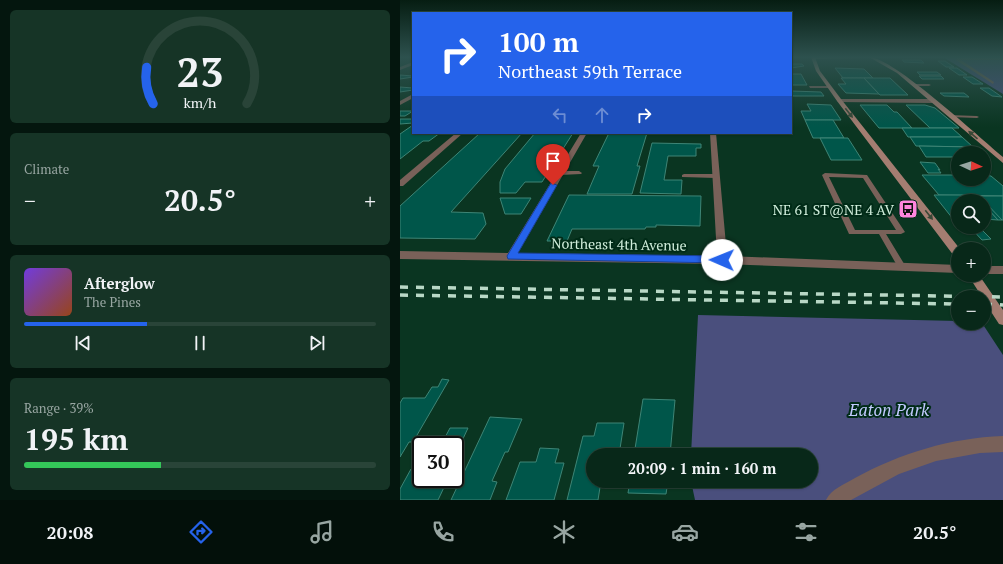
<!DOCTYPE html>
<meta charset="utf-8">
<style>
body{margin:0;font-family:"PT Serif",serif;background:#163426;color:#f1f3f6;height:100vh;display:flex;flex-direction:column;font-size:15px;white-space:nowrap}
*{box-sizing:border-box;margin:0}
p{font-size:13px;color:#98a6a2}
.icon{flex:none;width:22px;height:22px;fill:none;stroke:currentColor;stroke-width:2;stroke-linecap:round;stroke-linejoin:round}
.map{position:relative;flex:1;overflow:hidden}
.side{display:flex;flex-direction:column;gap:10px;padding:10px;background:#04160e;width:400px}
.side>*{flex:none}
.banner{position:absolute;left:12px;top:12px;width:380px;height:122px;border-radius:0px;box-shadow:0 1px 3px #0004,0 0 0 1px #294438;background:#2563eb;color:#fff;overflow:hidden}
.needle{width:26px;rotate:94deg}
.buttons{position:absolute;left:551px;top:146px;display:grid;gap:8px}
.buttons a{display:grid;place-items:center;width:40px;height:40px;border-radius:50%;background:#082819;box-shadow:0 1px 3px #0004,0 0 0 1px #294438;font-size:20px}
.speed{position:absolute;left:12px;top:436px;display:flex;gap:8px;font-size:20px;font-weight:700;text-align:center}
.speed>*{display:grid;place-content:center;width:52px;height:52px;border-radius:50%;background:#082819;box-shadow:0 1px 3px #0004,0 0 0 1px #294438;line-height:1}
.speed .limit{border:2px solid #111;border-radius:6px;background:#fff;color:#111}
.pin{position:absolute;display:grid;place-items:center;width:34px;height:34px;color:#fff;margin:-41px -17px;border-radius:50% 50% 50% 0;rotate:-45deg;box-shadow:0 0 4px #0007}
.pin .icon{rotate:45deg}
.me{position:absolute;width:44px;margin:-22px;rotate:271deg;stroke-linejoin:round;filter:drop-shadow(0 0 3px #0008)}
.turn{display:flex;align-items:center;gap:14px;height:84px;padding:0 20px;font-size:18px}
.turn .icon{width:52px;height:52px;stroke-width:2.5}
.turn b{display:block;font-size:28px;line-height:34px}
.lanes{display:flex;align-items:center;height:38px;padding:0 20px;background:#0003;justify-content:center;gap:20px;direction:ltr}
.lanes .off{opacity:.35}
.big{font-size:30px;font-weight:600;line-height:1.1}
.side .card{flex:1;display:flex;flex-direction:column;justify-content:center;gap:6px;min-width:0;padding:0 14px;border-radius:6px;background:#163426}
.side .dial{align-items:center;gap:0}
.dial svg{height:104px;overflow:visible;fill:none;stroke:#294438;stroke-width:7;stroke-linecap:round;text-anchor:middle}
.dial text{fill:#f1f3f6;stroke:none}
.song{display:flex;align-items:center;gap:12px}
.cover{width:48px;height:48px;border-radius:6px;background:linear-gradient(135deg,hsl(260 70% 55%),hsl(20 70% 35%))}
.played{height:4px;border-radius:2px;background:linear-gradient(90deg,#2563eb 35%,#294438 35%)}
.keys{display:flex;justify-content:space-around;direction:ltr}
.heat{display:flex;justify-content:space-between;align-items:center;font-size:22px;direction:ltr}
.charge{height:6px;border-radius:3px;background:linear-gradient(90deg,#34c759 39%,#294438 0)}
.trip{position:absolute;left:186px;top:448px;width:232px;height:40px;border-radius:20px;background:#082819;box-shadow:0 1px 3px #0004,0 0 0 1px #294438;font-weight:600;line-height:40px;text-align:center}
.tabs{display:flex;height:64px;justify-content:space-around;align-items:center;background:#03100a;color:#98a6a2}
.tabs .icon{width:28px;height:28px}
.tabs .selected{color:#2563eb}
.tabs b{font-size:18px;color:#f1f3f6}
main{display:flex;flex:1;min-height:0}
.map>svg:first-child{display:block}
</style>
<main>
<section class="side">
<div class="card dial"><svg viewBox="0 0 100 80">
<path d="M14 69A42 42 0 1 1 86 69"/>
<path d="M14 69A42 42 0 0 1 9 41" stroke="#2563eb"/>
<text x="50" y="56" font-size="32" font-weight="700">23</text>
<text x="50" y="72" font-size="11">km/h</text>
</svg></div>
<div class="card"><p>Climate</p>
<div class="heat"><a>−</a><b class="big">20.5°</b><a>+</a></div>
</div>
<div class="card">
<div class="song"><i class="cover"></i><div><b>Afterglow</b><p>The Pines</p></div></div>
<div class="played"></div>
<div class="keys"><svg class="icon" aria-label="previous" viewBox="0 0 24 24"><path d="M18 5L8 12l10 7zM5 5v14"/></svg><svg class="icon" aria-label="pause" viewBox="0 0 24 24"><path d="M8 5v14M16 5v14"/></svg><svg class="icon" aria-label="next" viewBox="0 0 24 24"><path d="M6 5l10 7-10 7zM19 5v14"/></svg></div>
</div>
<div class="card"><p>Range · 39%</p><b class="big">195 km</b><div class="charge"></div></div>
</section>
<div class="map">
<svg width="603" height="500" viewBox="0 0 603 500">
<rect width="100%" height="100%" fill="#0a3521"/>
<g fill="#4a4f7d">
<path d="M 543,57 L 603,57 L 603,94 Z"/>
<path d="M 298,315 L 558,321 L 558,323 L 582,323 L 603,355 L 603,500 L 295,500 L 291,481 L 411,481 L 411,455 L 291,455 Z"/>
</g>
<g fill="#00564a" stroke="#3e8576">
<path d="M 502,60 L 521,60 L 524,63 L 504,62 Z"/>
<path d="M 538,61 L 545,61 L 554,67 L 546,67 Z"/>
<path d="M 391,64 L 402,64 L 404,66 L 391,68 Z"/>
<path d="M 435,68 L 464,69 L 473,78 L 443,78 Z"/>
<path d="M 549,68 L 557,68 L 567,75 L 559,75 Z"/>
<path d="M 517,72 L 537,72 L 541,75 L 520,75 Z"/>
<path d="M 391,74 L 401,74 L 407,85 L 391,85 Z"/>
<path d="M 0,75 L 13,76 L 13,77 L 0,79 Z"/>
<path d="M 519,76 L 541,76 L 544,79 L 522,79 Z"/>
<path d="M 563,77 L 572,77 L 583,84 L 573,84 Z"/>
<path d="M 441,78 L 464,78 L 479,94 L 446,93 L 438,84 L 446,84 Z"/>
<path d="M 464,78 L 490,78 L 508,95 L 480,95 Z"/>
<path d="M 0,87 L 13,88 L 13,90 L 0,92 Z"/>
<path d="M 580,88 L 589,88 L 602,97 L 592,96 Z"/>
<path d="M 391,91 L 421,92 L 424,96 L 393,96 Z"/>
<path d="M 540,93 L 564,93 L 569,97 L 544,96 Z"/>
<path d="M 407,104 L 431,105 L 441,120 L 405,120 L 401,111 L 411,111 Z"/>
<path d="M 460,105 L 487,105 L 494,112 L 497,112 L 512,128 L 479,128 Z"/>
<path d="M 506,105 L 525,105 L 535,108 L 559,128 L 530,128 Z"/>
<path d="M 0,111 L 13,111 L 5,116 L 0,116 Z"/>
<path d="M 0,119 L 13,119 L 13,123 L 0,124 Z"/>
<path d="M 405,120 L 433,120 L 444,138 L 413,138 Z"/>
<path d="M 13,125 L 13,133 L 40,133 L 29,141 L 23,141 L 0,159 L 0,134 Z"/>
<path d="M 502,128 L 552,128 L 562,137 L 508,137 Z"/>
<path d="M 80,133 L 122,133 L 51,212 L 83,213 L 86,224 L 75,239 L 0,238 L 0,206 Z"/>
<path d="M 135,133 L 173,133 L 142,182 L 125,182 L 116,193 L 100,193 L 100,182 L 105,169 Z"/>
<path d="M 209,133 L 247,133 L 237,166 L 240,166 L 232,194 L 187,194 L 199,166 L 193,166 Z"/>
<path d="M 510,137 L 562,137 L 573,147 L 516,146 Z"/>
<path d="M 420,138 L 448,138 L 462,160 L 431,160 Z"/>
<path d="M 252,143 L 301,144 L 301,148 L 296,148 L 296,156 L 268,156 L 264,180 L 282,180 L 281,194 L 240,193 Z"/>
<path d="M 519,146 L 573,147 L 580,153 L 558,153 L 558,157 L 526,157 Z"/>
<path d="M 520,162 L 535,163 L 540,170 L 538,169 L 541,173 L 528,173 Z"/>
<path d="M 522,175 L 558,175 L 558,179 L 584,179 L 584,175 L 591,176 L 603,186 L 603,196 L 539,195 Z"/>
<path d="M 169,195 L 301,196 L 300,226 L 256,225 L 256,227 L 246,227 L 245,229 L 172,229 L 167,241 L 147,241 Z"/>
<path d="M 534,195 L 575,195 L 581,201 L 558,201 L 558,219 L 553,219 Z"/>
<path d="M 578,196 L 603,196 L 603,220 L 602,220 Z"/>
<path d="M 100,198 L 131,198 L 121,214 L 105,214 Z"/>
<path d="M 584,201 L 602,220 L 598,220 L 584,205 Z"/>
<path d="M 584,205 L 598,220 L 584,219 Z"/>
<path d="M 570,227 L 579,227 L 591,239 L 582,240 Z"/>
<path d="M 42,379 L 49,380 L 13,442 L 9,442 L 0,457 L 0,403 L 3,398 L 25,398 L 32,387 L 38,387 Z"/>
<path d="M 243,399 L 275,400 L 270,455 L 234,455 Z"/>
<path d="M 90,417 L 122,419 L 108,452 L 105,452 L 92,481 L 97,482 L 90,500 L 51,500 Z"/>
<path d="M 197,423 L 224,423 L 219,455 L 193,455 L 193,481 L 201,481 L 198,500 L 167,500 L 183,436 L 194,436 Z"/>
<path d="M 50,428 L 68,428 L 55,456 L 55,445 L 41,445 Z"/>
<path d="M 140,448 L 159,449 L 155,463 L 164,463 L 154,500 L 106,500 L 120,462 L 136,462 Z"/>
<path d="M 11,469 L 21,469 L 21,479 L 48,479 L 38,500 L 0,500 L 0,489 Z"/>
<path d="M 230,481 L 268,481 L 266,494 L 228,493 Z"/>
</g>
<g fill="none" stroke-linecap="round" stroke-linejoin="round">
<g fill="#796159" fill-rule="evenodd">
<path d="M 412,57 L 474,57 L 476,58 L 413,59 Z"/>
<path d="M 557,58 L 603,58 L 603,60 L 561,60 L 594,82 L 593,84 L 556,60 Z"/>
<path d="M 514,84 L 529,84 L 531,85 L 529,86 L 515,86 Z"/>
<path d="M 409,86 L 429,86 L 431,87 L 429,88 L 410,88 Z"/>
<path d="M 549,115 L 577,116 L 579,117 L 577,118 L 551,117 L 549,116 Z"/>
<path d="M 179,171 L 182,173 L 181,174 L 160,175 L 157,173 L 160,171 Z"/>
<path d="M 425,173 L 467,175 L 505,232 L 501,234 L 486,234 L 506,267 L 505,269 L 499,269 L 479,234 L 449,234 L 422,175 ZM 429,177 L 463,178 L 496,230 L 455,230 Z"/>
<path d="M 284,174 L 316,174 L 319,176 L 316,178 L 282,177 L 282,175 Z"/>
</g>
<g fill="#796159" fill-rule="evenodd">
<path d="M 13,62 L 13,65 L 0,70 L 0,67 Z"/>
<path d="M 13,94 L 13,98 L 0,105 L 0,101 Z"/>
<path d="M 437,99 L 533,99 L 536,101 L 533,103 L 439,102 L 437,101 Z"/>
<path d="M 56,133 L 63,133 L 3,186 L 0,186 L 0,180 Z"/>
<path d="M 181,133 L 187,133 L 118,253 L 317,256 L 310,133 L 316,133 L 327,256 L 558,265 L 558,273 L 322,264 L 0,259 L 0,251 L 108,253 Z"/>
<rect x="584" y="266" width="19" height="8"/>
</g>
<path fill="#796159" fill-rule="evenodd" d="M 603,436 L 603,452 L 580,453 L 536,461 L 499,474 L 451,500 L 426,500 C 431,489 445,484 455,478 C 501,453 550,438 603,436 Z"/>
<g fill="#a47d71" fill-rule="evenodd">
<path d="M 411,57 L 415,57 L 420,71 L 441,99 L 560,249 L 558,249 L 558,257 L 554,256 L 437,101 L 416,71 Z"/>
<path d="M 469,57 C 493,57 580,138 603,157 L 603,163 L 497,73 Z"/>
<path d="M 568,275 L 579,275 L 603,310 L 603,325 L 599,324 L 584,301 L 584,297 L 582,297 Z"/>
</g>
<g stroke="#b9d8c6" stroke-width="3.5" stroke-dasharray="8 8" stroke-linecap="butt">
<path d="M 0,287 L 603,297"/>
<path d="M 0,295 L 558,304"/>
<path d="M 584,304 L 603,305"/>
</g>
</g>
<defs><path id="oneway-solid" d="M-6-.8H1V-3.2L6.5 0L1 3.2V.8H-6Z"/></defs>
<g fill="#394836">
<use href="#oneway-solid" transform="translate(449 113) rotate(52)"/>
<use href="#oneway-solid" transform="translate(573 135) rotate(-139)"/>
<use href="#oneway-solid" transform="translate(529 215) rotate(52)"/>
</g>
<linearGradient id="sky" x2="0" y2="1"><stop stop-color="#061d12"/><stop offset="0.45" stop-color="#2d514e"/><stop offset="1" stop-color="#2d514e" stop-opacity="0"/></linearGradient>
<rect width="603" height="127" fill="url(#sky)"/>
<path fill="#2563eb" stroke="#184099" d="M 151,183 L 157,185 L 118,253 L 322,256 L 327,260 L 322,263 L 108,259 L 107,256 Z"/>
<defs>
<symbol id="bus-square" viewBox="-11 -11 22 22"><rect x="-9" y="-9" width="18" height="18" rx="4" fill="#ff85de" stroke="#002b17"/><path d="M-5-6H5V4H4V6H2V4H-2V6H-4V4H-5ZM-3.5-4V0h7V-4ZM-3.5 1.2v1.5H-2V1.2ZM2 1.2v1.5H3.5V1.2Z" fill="#111"/></symbol>
</defs>
<g fill-rule="evenodd">
<use href="#bus-square" x="497" y="198" width="22" height="22"/>
</g>
<g text-anchor="middle" dominant-baseline="central" stroke-width="4" stroke-linejoin="round" paint-order="stroke">
<g font-size="14" fill="#d1eedc" stroke="#002b17" text-anchor="end">
<text x="494" y="209">NE 61 ST@NE 4 AV</text>
</g>
<g font-size="14" fill="#d1eedc" stroke="#002b17">
<text transform="translate(219 244) rotate(1)">Northeast 4th Avenue</text>
</g>
<g font-size="17" font-style="italic" fill="#c2caff" stroke="#002b17">
<text x="489" y="409">Eaton Park</text>
</g>
</g>
</svg>
<div class="buttons">
<a><svg class="needle" viewBox="-14 -14 28 28"><path d="M0-13l5 13h-10z" fill="#e53935"/><path d="M0 13l5-13h-10z" fill="#98a6a2"/></svg></a>
<a><svg class="icon" aria-label="search" viewBox="0 0 24 24"><circle cx="10" cy="10" r="6"/><path d="M15 15l6 6"/></svg></a>
<a>+</a>
<a>−</a>
</div>
<div class="speed"><div class="limit">30</div></div>
<div class="pin" style="left:153px;top:185px;background:#d93025"><svg class="icon" aria-label="arrive" viewBox="0 0 24 24"><path d="M6 21V4h12l-3 4 3 4H6"/></svg></div>
<svg class="me" style="left:322px;top:260px" viewBox="-20 -20 40 40"><circle r="19" fill="#fff"/><path d="M0-13L10 11 0 6-10 11z" fill="#2563eb"/></svg>
<div class="trip">20:09 · 1 min · 160 m</div>
<div class="banner">
<div class="turn"><svg class="icon" aria-label="right" viewBox="0 0 24 24"><path d="M7 20v-9h11M14 6l5 5-5 5"/></svg><div><b>100 m</b>Northeast 59th Terrace</div></div>
<div class="lanes"><svg class="icon off" aria-label="left" viewBox="0 0 24 24"><path d="M17 20v-9H6M10 6l-5 5 5 5"/></svg><svg class="icon off" aria-label="ahead" viewBox="0 0 24 24"><path d="M12 20V5M6 11l6-6 6 6"/></svg><svg class="icon" aria-label="right" viewBox="0 0 24 24"><path d="M7 20v-9h11M14 6l5 5-5 5"/></svg></div>
</div>
</div>
</main>
<nav class="tabs">
<b>20:08</b>
<svg class="icon selected" aria-label="directions" viewBox="0 0 24 24"><path d="M12 3l9 9-9 9-9-9zM9 14v-3h6M13 9l2 2-2 2"/></svg>
<svg class="icon" aria-label="music" viewBox="0 0 24 24"><path d="M9 18V5l10-2v13"/><circle cx="6" cy="18" r="3"/><circle cx="16" cy="16" r="3"/></svg>
<svg class="icon" aria-label="phone" viewBox="0 0 24 24"><path d="M5 4h4l2 5-3 2q2 4 5 5l2-3 5 2v4C11 20 4 13 5 4z"/></svg>
<svg class="icon" aria-label="climate" viewBox="0 0 24 24"><path d="M12 3v18M4 7l16 10M4 17L20 7"/></svg>
<svg class="icon" aria-label="car" viewBox="0 0 24 24"><path d="M5 17H2v-5l4-1 3-4h7l3 4 3 1v5h-3M9 17h6M6 11h13"/><circle cx="7" cy="17" r="2"/><circle cx="17" cy="17" r="2"/></svg>
<svg class="icon" aria-label="filters" viewBox="0 0 24 24"><path d="M4 7h16M4 17h16"/><circle cx="9" cy="7" r="2"/><circle cx="15" cy="17" r="2"/></svg>
<b>20.5°</b>
</nav>
